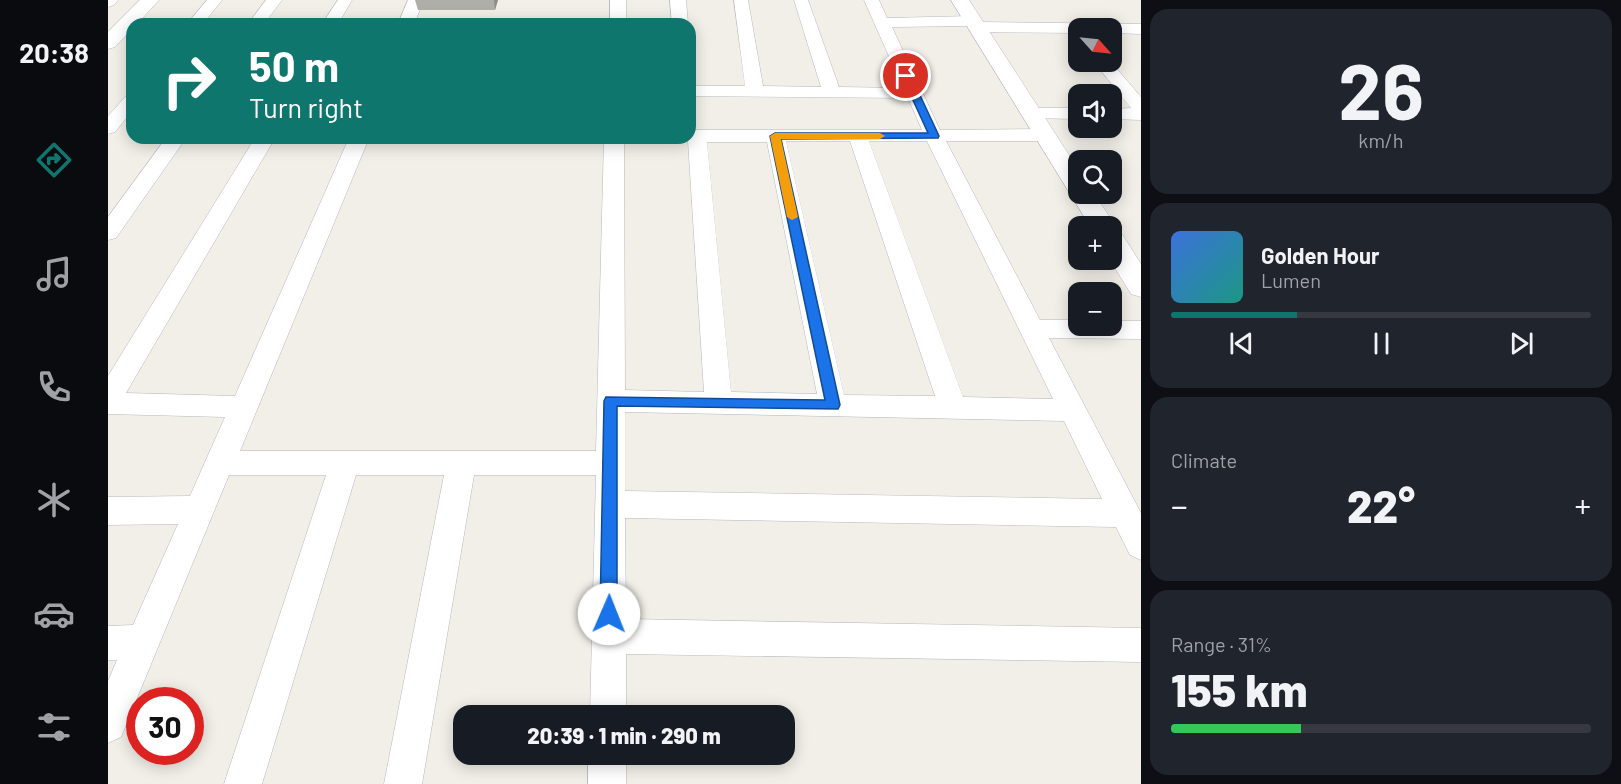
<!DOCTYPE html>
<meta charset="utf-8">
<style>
body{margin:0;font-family:Barlow,sans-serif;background:#20242c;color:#f1f3f6;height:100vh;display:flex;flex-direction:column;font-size:22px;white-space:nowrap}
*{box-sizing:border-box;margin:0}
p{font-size:20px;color:#9ea1a6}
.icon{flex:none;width:33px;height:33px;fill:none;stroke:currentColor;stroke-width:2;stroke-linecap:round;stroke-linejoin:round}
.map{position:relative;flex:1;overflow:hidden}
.sheet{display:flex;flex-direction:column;gap:9px;padding:9px;background:#0d0f14;width:480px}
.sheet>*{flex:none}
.banner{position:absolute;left:18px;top:18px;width:570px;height:126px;border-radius:18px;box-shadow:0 3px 15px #0003;background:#0f766e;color:#fff;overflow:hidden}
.needle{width:39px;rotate:117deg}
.fabs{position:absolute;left:960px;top:18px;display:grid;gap:12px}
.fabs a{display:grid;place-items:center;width:54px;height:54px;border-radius:12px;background:#171b24;box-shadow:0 3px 15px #0003;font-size:30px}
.speed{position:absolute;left:18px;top:687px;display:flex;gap:12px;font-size:30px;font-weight:700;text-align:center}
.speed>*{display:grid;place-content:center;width:78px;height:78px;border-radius:50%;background:#171b24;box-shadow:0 3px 15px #0003;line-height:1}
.speed .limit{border:9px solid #d22;background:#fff;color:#111}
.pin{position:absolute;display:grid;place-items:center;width:51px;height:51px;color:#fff;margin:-26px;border:3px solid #fff;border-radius:50%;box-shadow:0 2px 6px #0007}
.me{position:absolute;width:66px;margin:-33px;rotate:1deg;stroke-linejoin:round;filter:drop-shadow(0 0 4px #0008)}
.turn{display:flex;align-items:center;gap:21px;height:126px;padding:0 24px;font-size:27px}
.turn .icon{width:78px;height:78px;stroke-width:2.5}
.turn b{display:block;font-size:42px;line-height:51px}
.big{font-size:45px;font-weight:800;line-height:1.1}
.sheet .widget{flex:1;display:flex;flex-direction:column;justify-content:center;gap:9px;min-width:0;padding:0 21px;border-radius:18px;background:#20242c}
.sheet .dial{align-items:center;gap:0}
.dial b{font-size:78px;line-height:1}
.song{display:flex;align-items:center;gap:18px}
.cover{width:72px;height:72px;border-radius:9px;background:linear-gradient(135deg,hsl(220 70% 55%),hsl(170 70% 35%))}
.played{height:6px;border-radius:3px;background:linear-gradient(90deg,#0f766e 30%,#363941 30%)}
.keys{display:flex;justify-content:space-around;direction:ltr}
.heat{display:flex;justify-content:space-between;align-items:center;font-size:33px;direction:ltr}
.charge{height:9px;border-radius:4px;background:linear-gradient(90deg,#34c759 31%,#363941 0)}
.trip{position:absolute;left:345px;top:705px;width:342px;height:60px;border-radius:18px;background:#171b24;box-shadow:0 3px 15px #0003;font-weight:800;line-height:60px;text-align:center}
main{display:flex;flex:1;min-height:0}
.dock{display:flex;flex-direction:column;width:108px;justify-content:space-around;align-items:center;background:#090b0e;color:#9ea1a6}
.dock .icon{width:42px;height:42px}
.dock .on{color:#0f766e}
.dock b{font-size:27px;color:#f1f3f6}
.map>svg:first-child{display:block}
</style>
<main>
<nav class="dock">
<b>20:38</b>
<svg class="icon on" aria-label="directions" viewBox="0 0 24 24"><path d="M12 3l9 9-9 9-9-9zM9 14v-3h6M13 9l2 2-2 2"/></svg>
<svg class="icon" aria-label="music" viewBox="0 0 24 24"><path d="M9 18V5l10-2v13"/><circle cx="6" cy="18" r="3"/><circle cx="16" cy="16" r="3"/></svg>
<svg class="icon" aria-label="phone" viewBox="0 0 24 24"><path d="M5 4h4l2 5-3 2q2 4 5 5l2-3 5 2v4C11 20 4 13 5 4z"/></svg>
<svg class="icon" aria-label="climate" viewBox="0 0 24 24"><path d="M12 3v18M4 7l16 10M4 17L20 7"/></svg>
<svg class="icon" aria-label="car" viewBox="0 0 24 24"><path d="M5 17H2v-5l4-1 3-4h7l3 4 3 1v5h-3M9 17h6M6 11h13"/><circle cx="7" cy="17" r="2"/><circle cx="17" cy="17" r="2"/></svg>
<svg class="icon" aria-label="filters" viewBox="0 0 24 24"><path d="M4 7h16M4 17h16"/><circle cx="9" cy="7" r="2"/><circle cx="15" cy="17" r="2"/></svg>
</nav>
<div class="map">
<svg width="1033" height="784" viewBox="0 0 1033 784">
<rect width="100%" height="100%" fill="#f1efe8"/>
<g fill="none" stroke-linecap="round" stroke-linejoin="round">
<defs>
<g id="street">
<path d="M 99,0 L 114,0 L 95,24 L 79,24 Z"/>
<path d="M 158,0 L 174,0 L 156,24 L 140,24 Z"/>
<path d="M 230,0 L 244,0 L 230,24 L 214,24 Z"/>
<path d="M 300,0 L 316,0 L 306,24 L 290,24 Z"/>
<rect x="502" y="0" width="16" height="24"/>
<path d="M 562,0 L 578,0 L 580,24 L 564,24 Z"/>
<path d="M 626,0 L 640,0 L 655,86 L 713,87 L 686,0 L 700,0 L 731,87 L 795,88 L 756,0 L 771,0 L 779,18 L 864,16 L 870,18 L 871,22 L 1033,24 L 1033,34 L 1004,33 L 1004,28 L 970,28 L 970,33 L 868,32 L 862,30 L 861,26 L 784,27 L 832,130 L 937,129 L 944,131 L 947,135 L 944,139 L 937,141 L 838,141 L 932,320 L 970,320 L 970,326 L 1004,326 L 1004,321 L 1033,321 L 1033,339 L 941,338 L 1033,513 L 1033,560 L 1022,555 L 1008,527 L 517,518 L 518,619 L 1033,628 L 1033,662 L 518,654 L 518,716 L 482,716 L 488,475 L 366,475 L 314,784 L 276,784 L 336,475 L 248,475 L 154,784 L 116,784 L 218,475 L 121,475 L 13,737 L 0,743 L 0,681 L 9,660 L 0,660 L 0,626 L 25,625 L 70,524 L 0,525 L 0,497 L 82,496 L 117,417 L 0,414 L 0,376 L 147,138 L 167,138 L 18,393 L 127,396 L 241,138 L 261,138 L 132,451 L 488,451 L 496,138 L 516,138 L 517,390 L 596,392 L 580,141 L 574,138 L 582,138 L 582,130 L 814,130 L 800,98 L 582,96 L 582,86 L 637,86 ZM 678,141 L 742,141 L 827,396 L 736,395 ZM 761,141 L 819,141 L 945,399 L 855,397 ZM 599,142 L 659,142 L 709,394 L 623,392 ZM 517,412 L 956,421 L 994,499 L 517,491 Z"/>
<path d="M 986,62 L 1003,62 L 1033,97 L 1033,120 L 1004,119 L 1004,109 L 1023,108 Z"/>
<path d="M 24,95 L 24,111 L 7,132 L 0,134 L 0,116 L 18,96 Z"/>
<path d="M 924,108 L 970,108 L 970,119 L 917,118 L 915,114 L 917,110 Z"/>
<path d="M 58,138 L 78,138 L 8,238 L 0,240 L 0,217 Z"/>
<rect x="480" y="754" width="38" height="30"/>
</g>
<g id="secondary">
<path d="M 0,0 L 10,0 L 6,5 L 0,7 Z"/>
<path d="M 32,0 L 51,0 L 29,24 L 24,24 L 24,29 L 7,47 L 0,49 L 0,32 Z"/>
<path d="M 843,0 L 861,0 L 970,169 L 970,194 L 986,194 L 1008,226 L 1005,231 L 1014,234 L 1033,264 L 1033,297 L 1023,294 L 1002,260 L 1004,226 L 982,226 Z"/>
</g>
</defs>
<use href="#street" stroke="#b5b8bc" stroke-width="1"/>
<use href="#secondary" stroke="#b6babf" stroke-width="1"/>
<use href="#street" fill="#fff" fill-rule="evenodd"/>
<use href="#secondary" fill="#fff" fill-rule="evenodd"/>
</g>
<path fill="#afaea9" d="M 307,0 L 390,0 L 387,10 L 310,10 Z"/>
<path fill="#8f8d8a" d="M 386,0 L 390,0 L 387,10 Z"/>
<path fill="#1a73e8" stroke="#114b97" stroke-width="1.5" d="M 798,73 L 803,76 L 831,136 L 830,138 L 673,139 L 732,405 L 730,409 L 509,406 L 509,614 L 507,620 L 501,623 L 495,620 L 492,614 L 496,401 L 498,397 L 717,400 L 662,136 L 667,133 L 820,133 L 794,76 Z"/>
<path fill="#f59e0b" d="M 667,133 L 772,133 L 777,136 L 772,139 L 673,139 L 690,217 L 684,220 L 679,217 L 662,136 Z"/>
</svg>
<div class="fabs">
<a><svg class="needle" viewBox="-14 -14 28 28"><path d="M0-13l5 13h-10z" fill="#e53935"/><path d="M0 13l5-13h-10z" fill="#9ea1a6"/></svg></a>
<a><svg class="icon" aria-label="sound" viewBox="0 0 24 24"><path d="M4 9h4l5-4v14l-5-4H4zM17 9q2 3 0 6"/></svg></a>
<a><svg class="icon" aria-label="search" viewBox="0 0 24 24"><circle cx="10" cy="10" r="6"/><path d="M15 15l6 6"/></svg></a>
<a>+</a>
<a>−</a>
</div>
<div class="speed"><div class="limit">30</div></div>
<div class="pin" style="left:798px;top:76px;background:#d93025"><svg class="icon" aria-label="arrive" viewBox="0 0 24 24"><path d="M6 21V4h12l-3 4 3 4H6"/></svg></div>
<svg class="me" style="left:501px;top:614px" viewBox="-20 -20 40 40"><circle r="19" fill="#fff"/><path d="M0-13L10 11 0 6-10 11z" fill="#1a73e8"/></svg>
<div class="trip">20:39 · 1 min · 290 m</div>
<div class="banner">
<div class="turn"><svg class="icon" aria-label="right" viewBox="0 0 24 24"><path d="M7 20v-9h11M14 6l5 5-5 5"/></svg><div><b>50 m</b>Turn right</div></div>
</div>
</div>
<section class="sheet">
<div class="widget dial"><b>26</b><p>km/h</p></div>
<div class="widget">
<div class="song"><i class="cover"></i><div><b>Golden Hour</b><p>Lumen</p></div></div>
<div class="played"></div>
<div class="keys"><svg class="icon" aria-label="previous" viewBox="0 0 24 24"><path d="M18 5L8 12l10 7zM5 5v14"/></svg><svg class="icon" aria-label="pause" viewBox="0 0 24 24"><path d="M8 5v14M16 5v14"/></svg><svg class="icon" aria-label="next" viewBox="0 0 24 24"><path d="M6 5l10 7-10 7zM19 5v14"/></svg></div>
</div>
<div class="widget"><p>Climate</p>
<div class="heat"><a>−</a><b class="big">22°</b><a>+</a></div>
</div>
<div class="widget"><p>Range · 31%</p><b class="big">155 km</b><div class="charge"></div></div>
</section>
</main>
